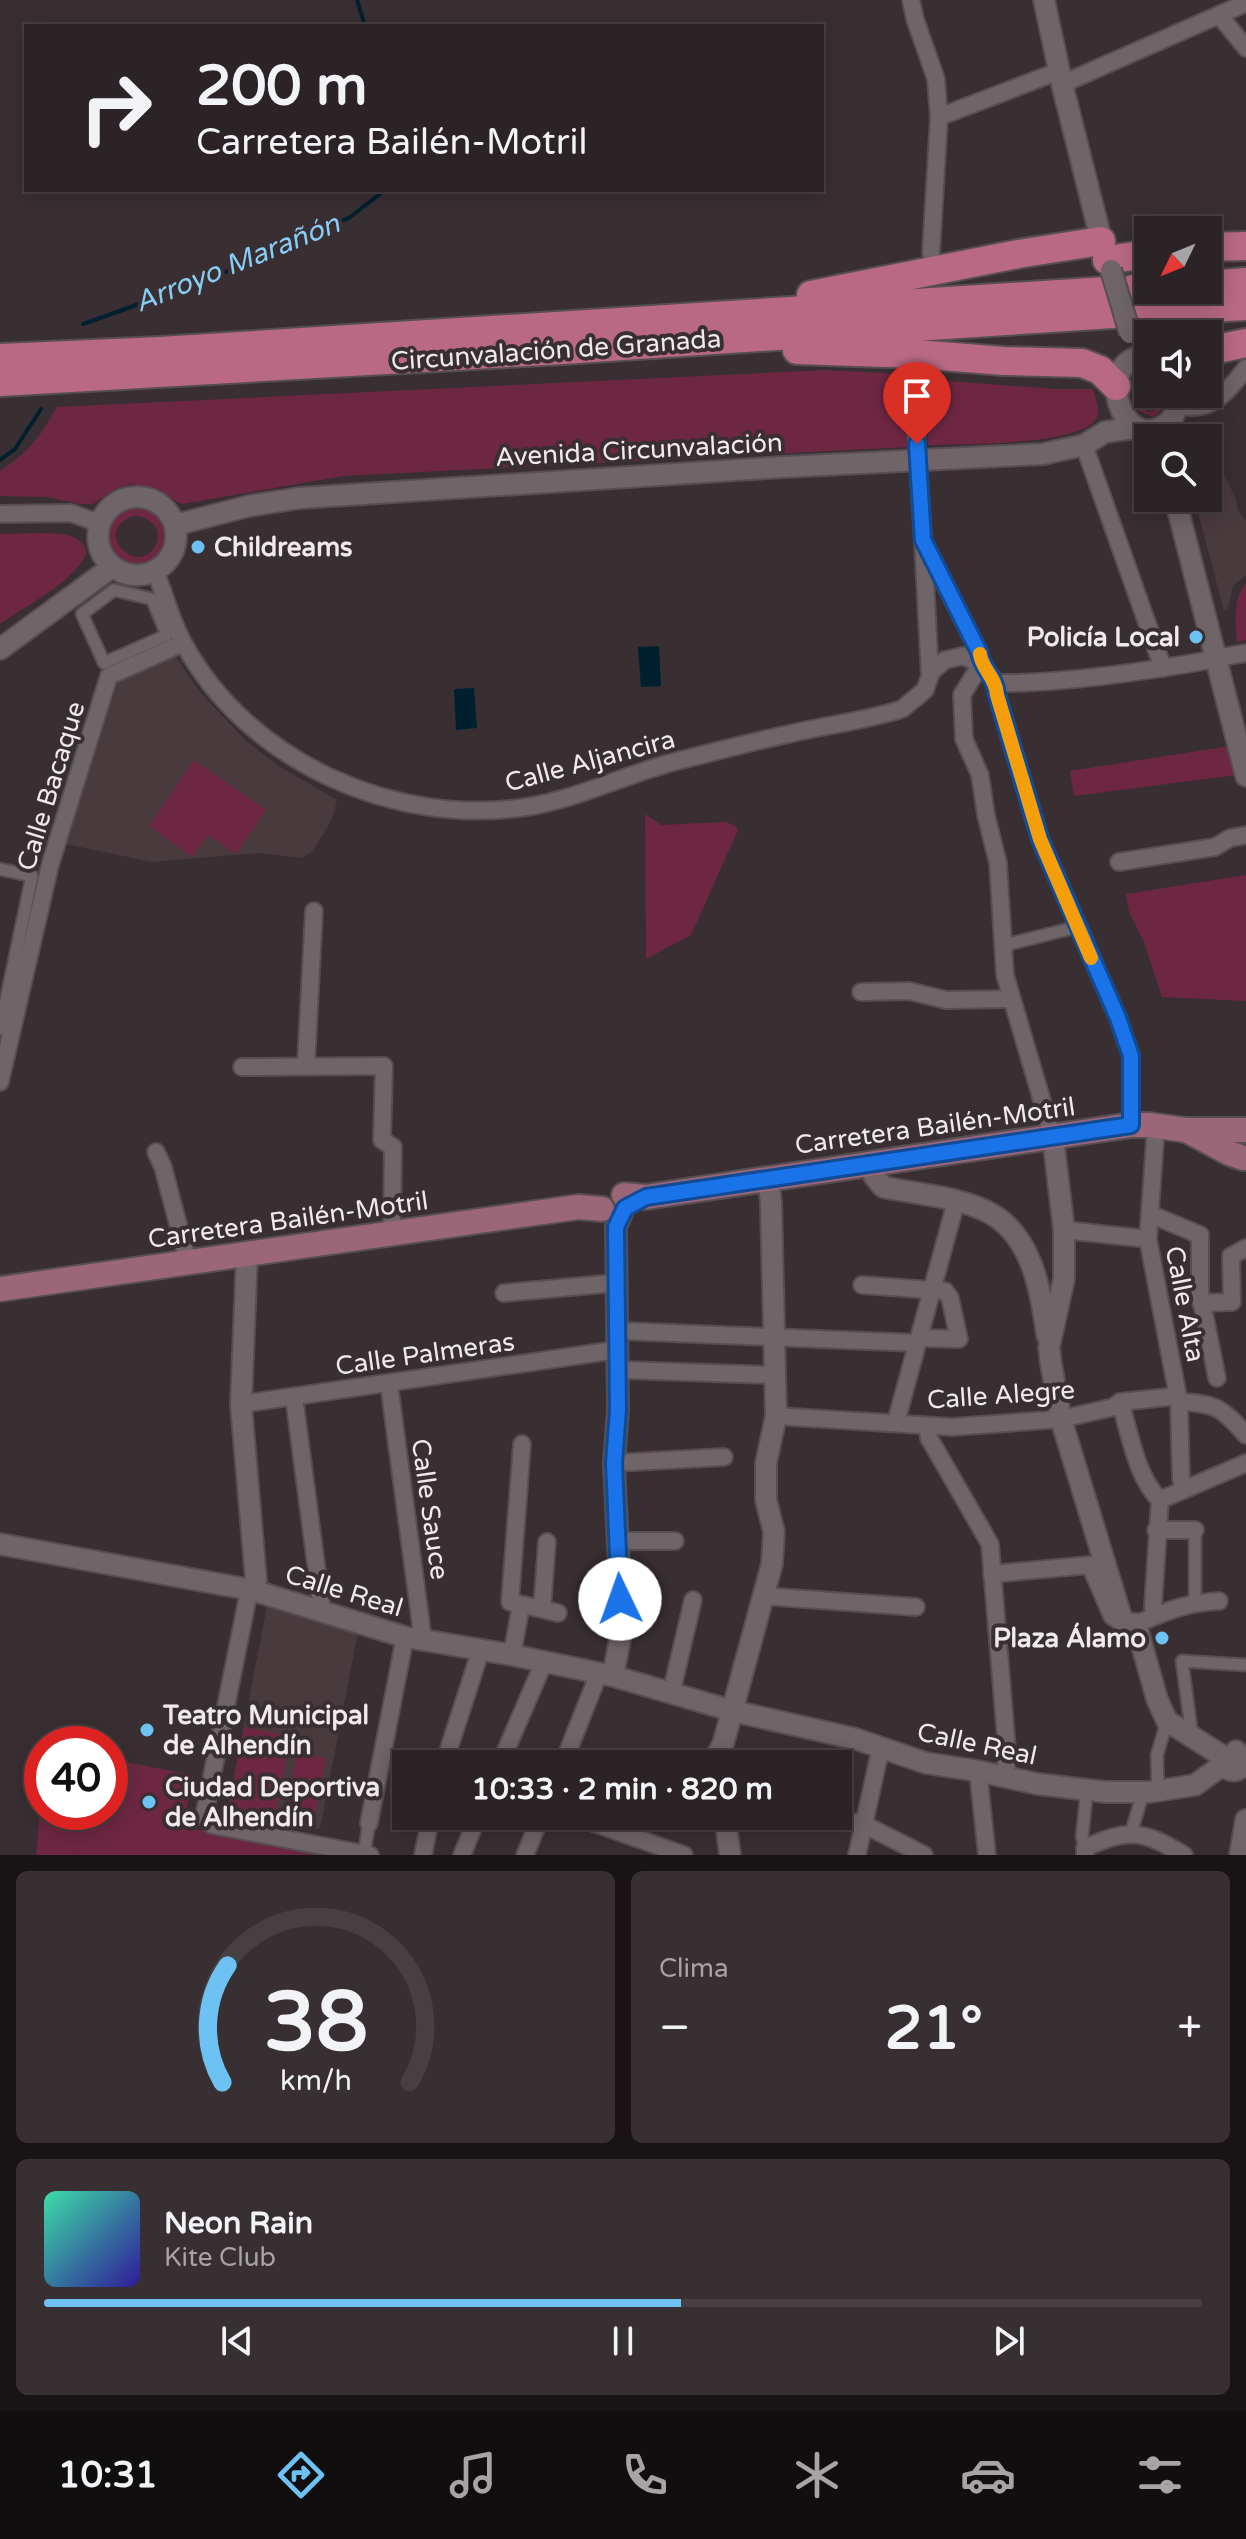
<!DOCTYPE html>
<html lang="es">
<meta charset="utf-8">
<style>
body{margin:0;font-family:"Varela Round",sans-serif;background:#372f32;color:#f1f3f6;height:100vh;display:flex;flex-direction:column;font-size:30px;white-space:nowrap}
*{box-sizing:border-box;margin:0}
p{font-size:26px;color:#a6a4a7}
.icon{flex:none;width:44px;height:44px;fill:none;stroke:currentColor;stroke-width:2;stroke-linecap:round;stroke-linejoin:round}
.map{position:relative;height:1855px;overflow:hidden}
.details{display:flex;flex-direction:column;gap:16px;padding:16px;background:#181315;flex:1}
.details>*{flex:none}
.top-card{position:absolute;left:24px;top:24px;width:800px;height:168px;border-radius:0px;box-shadow:0 4px 20px #0003,0 0 0 2px #474043;background:#2b2326;color:#f1f3f6;overflow:hidden}
.needle{width:52px;rotate:227deg}
.fabs{position:absolute;left:1134px;top:216px;display:grid;gap:16px}
.fabs a{display:grid;place-items:center;width:88px;height:88px;border-radius:0px;background:#2b2326;box-shadow:0 4px 20px #0003,0 0 0 2px #474043;font-size:40px}
.speed{position:absolute;left:24px;top:1726px;display:flex;gap:16px;font-size:40px;font-weight:700;text-align:center}
.speed>*{display:grid;place-content:center;width:104px;height:104px;border-radius:50%;background:#2b2326;box-shadow:0 4px 20px #0003,0 0 0 2px #474043;line-height:1}
.speed .limit{border:12px solid #d22;background:#fff;color:#111}
.pin{position:absolute;display:grid;place-items:center;width:68px;height:68px;color:#fff;margin:-82px -34px;border-radius:50% 50% 50% 0;rotate:-45deg;box-shadow:0 0 8px #0007}
.pin .icon{rotate:45deg}
.me{position:absolute;width:88px;margin:-44px;rotate:357deg;stroke-linejoin:round;filter:drop-shadow(0 0 6px #0008)}
.turn{display:flex;align-items:center;gap:28px;height:168px;padding:0 40px;font-size:36px}
.turn .icon{width:104px;height:104px;stroke-width:2.5}
.turn b{display:block;font-size:56px;line-height:68px}
.big{font-size:60px;font-weight:800;line-height:1.1}
.details .card{flex:1;display:flex;flex-direction:column;justify-content:center;gap:12px;min-width:0;padding:0 28px;border-radius:12px;background:#372f32}
.details .dial{align-items:center;gap:0}
.dial svg{height:208px;overflow:visible;fill:none;stroke:#474043;stroke-width:7;stroke-linecap:round;text-anchor:middle}
.dial text{fill:#f1f3f6;stroke:none}
.song{display:flex;align-items:center;gap:24px}
.cover{width:96px;height:96px;border-radius:12px;background:linear-gradient(135deg,hsl(160 70% 55%),hsl(250 70% 35%))}
.played{height:8px;border-radius:4px;background:linear-gradient(90deg,#6dc2f3 55%,#474043 55%)}
.keys{display:flex;justify-content:space-around;direction:ltr}
.heat{display:flex;justify-content:space-between;align-items:center;font-size:44px;direction:ltr}
.details .tiles{flex:1;display:grid;gap:16px;grid-template-columns:1fr 1fr}
.card:last-child{grid-column:span 2}
.trip{position:absolute;left:392px;top:1750px;width:460px;height:80px;border-radius:0px;background:#2b2326;box-shadow:0 4px 20px #0003,0 0 0 2px #474043;font-weight:800;line-height:80px;text-align:center}
.tabs{display:flex;height:128px;justify-content:space-around;align-items:center;background:#110e0f;color:#a6a4a7}
.tabs .icon{width:56px;height:56px}
.tabs .on{color:#6dc2f3}
.tabs b{font-size:36px;color:#f1f3f6}
.map>svg:first-child{display:block}
</style>
<div class="map">
<svg width="1246" height="1855" viewBox="0 0 1246 1855">
<rect width="100%" height="100%" fill="#392f32"/>
<g fill="#493a3e">
<path d="M 1218,462 L 1236,499 L 1237,509 L 1246,521 L 1246,575 L 1233,586 L 1228,608 L 1224,610 L 1194,498 L 1208,498 L 1208,463 Z"/>
<path d="M 176,657 L 199,691 L 246,741 L 277,765 L 337,800 L 332,819 L 312,852 L 301,858 L 259,853 L 152,862 L 66,844 L 118,682 Z"/>
<path d="M 268,1601 L 358,1632 L 320,1829 L 227,1813 Z"/>
</g>
<g fill="#6d2742" fill-rule="evenodd">
<path d="M 1148,369 L 1145,383 L 1148,391 L 1141,395 L 1139,405 L 1147,412 L 1154,411 L 1160,403 L 1157,394 L 1163,394 C 1165,405 1163,411 1153,417 L 1139,411 L 1131,383 L 1136,373 Z"/>
<path d="M 825,370 L 905,374 L 909,447 L 343,476 L 182,504 L 149,488 L 132,484 L 115,489 L 93,504 L 81,504 L 46,497 L 0,496 L 0,471 C 28,453 41,436 57,407 Z"/>
<path d="M 933,380 L 1056,389 L 1093,389 C 1095,398 1101,411 1096,419 C 1079,446 960,444 928,445 L 924,384 Z"/>
<path d="M 139,506 C 176,515 177,557 140,567 C 97,563 96,510 139,506 ZM 132,516 C 148,515 163,527 156,544 C 141,579 90,534 132,516 Z"/>
<path d="M 37,533 C 56,534 80,531 87,552 C 77,580 24,607 0,624 L 0,534 Z"/>
<path d="M 1246,584 L 1246,640 L 1237,642 C 1236,623 1232,598 1246,584 Z"/>
<path d="M 1230,746 L 1237,775 L 1074,796 L 1070,771 Z"/>
<path d="M 194,760 L 266,810 L 236,854 L 208,835 L 192,857 L 149,826 Z"/>
<path d="M 645,814 L 661,825 L 725,822 L 735,825 L 738,830 L 691,935 L 646,959 Z"/>
<path d="M 1246,875 L 1246,1001 L 1162,997 L 1144,942 L 1129,912 L 1126,894 Z"/>
<path d="M 244,1727 L 291,1736 L 274,1821 L 227,1813 Z"/>
<path d="M 297,1753 L 326,1758 L 315,1815 L 287,1810 Z"/>
<path d="M 110,1759 L 193,1775 L 183,1827 L 320,1851 L 319,1855 L 36,1855 L 42,1791 L 42,1812 L 110,1812 Z"/>
</g>
<g fill="#002030">
<path d="M 659,646 L 661,686 L 641,687 L 638,647 Z"/>
<path d="M 474,688 L 477,728 L 456,730 L 454,689 Z"/>
</g>
<g fill="none" stroke-linecap="round" stroke-linejoin="round">
<g stroke="#002030" stroke-width="4">
<path d="M 357,0 L 365,26"/>
<path d="M 83,324 L 215,277 L 300,235 L 349,218 L 385,190"/>
<path d="M 0,460 L 15,449 L 41,409"/>
</g>
<defs>
<g id="pedestrian">
<path d="M 114,590 L 152,599 L 167,635 L 104,663 L 82,614 Z"/>
<path d="M 0,869 L 32,876 L 0,1029"/>
<path d="M 1001,946 L 1077,927"/>
<path d="M 1195,1602 L 1195,1530"/>
<path d="M 1192,1736 L 1182,1661 L 1246,1665"/>
<path d="M 1158,1791 L 1157,1755 L 1167,1721"/>
<path d="M 1131,1833 L 1143,1793"/>
<path d="M 1085,1848 L 1082,1837 L 1087,1790"/>
<path d="M 364,1854 L 369,1823"/>
</g>
<g id="minor">
<path d="M 911,0 L 915,19 L 936,79 L 939,117 L 931,253"/>
<path d="M 1219,15 L 1246,48"/>
<path d="M 1062,84 L 1246,3"/>
<path d="M 939,117 L 1059,71"/>
<path d="M 912,370 L 923,540 L 979,652 L 981,664 L 962,695 L 964,739 L 980,775 L 986,815 L 998,863 L 1005,975 L 1053,1138"/>
<path d="M 1178,405 C 1211,414 1227,392 1246,368"/>
<path d="M 1084,445 L 1163,668"/>
<path d="M 0,514 L 71,513 L 99,523"/>
<path d="M 155,571 C 165,594 171,622 184,644 C 248,762 395,827 526,807 C 578,799 626,774 677,761 C 714,752 751,742 789,734 C 826,725 865,721 902,709 L 925,690 L 930,676 L 923,540"/>
<path d="M 963,656 L 981,664 L 996,683 C 1064,684 1148,671 1216,659"/>
<path d="M 1223,657 L 1246,653"/>
<path d="M 930,673 L 945,660 L 963,656"/>
<path d="M 996,683 L 997,695 L 1040,839 L 1118,1018 L 1131,1056 L 1131,1125"/>
<path d="M 1119,862 L 1215,847 L 1230,838 L 1246,835"/>
<path d="M 861,992 L 909,991 L 946,1000 L 1012,999"/>
<path d="M 306,1065 L 314,911"/>
<path d="M 242,1067 L 384,1066 L 382,1140 L 393,1147 L 392,1233"/>
<path d="M 0,1082 L 50,865 L 109,676 L 183,643"/>
<path d="M 1156,1126 L 1148,1239 L 1179,1402 L 1181,1478 L 1184,1490"/>
<path d="M 156,1152 L 163,1167 L 188,1262"/>
<path d="M 1150,1214 L 1200,1235 L 1200,1293 L 1217,1378"/>
<path d="M 1064,1230 L 1148,1239"/>
<path d="M 862,1285 L 945,1291 L 950,1298 L 959,1339 L 919,1338"/>
<path d="M 504,1293 L 615,1283"/>
<path d="M 1201,1303 L 1232,1302 L 1231,1256 L 1246,1248"/>
<path d="M 622,1331 L 918,1343"/>
<path d="M 623,1370 L 774,1375"/>
<path d="M 389,1384 L 423,1640"/>
<path d="M 294,1397 L 322,1610"/>
<path d="M 1120,1402 C 1130,1433 1136,1477 1160,1500"/>
<path d="M 1179,1402 C 1216,1403 1222,1408 1246,1435"/>
<path d="M 241,1404 L 616,1350"/>
<path d="M 776,1416 L 952,1427 L 1061,1419 L 1114,1407 L 1120,1402 L 1178,1396"/>
<path d="M 896,1422 L 956,1202"/>
<path d="M 928,1427 L 929,1438 L 990,1544 L 1007,1750 L 1006,1777"/>
<path d="M 522,1444 L 510,1602 L 542,1609 L 547,1542"/>
<path d="M 614,1463 L 724,1457"/>
<path d="M 1160,1500 L 1246,1463"/>
<path d="M 1156,1530 L 1195,1530"/>
<path d="M 617,1541 L 675,1541"/>
<path d="M 992,1574 L 1090,1565 L 1112,1616 L 1119,1621"/>
<path d="M 252,1590 L 248,1596 L 204,1816 L 212,1825 L 370,1855"/>
<path d="M 763,1596 L 916,1607"/>
<path d="M 542,1609 L 558,1613"/>
<path d="M 1158,1615 L 1153,1607 L 1160,1500"/>
<path d="M 1136,1624 C 1168,1611 1184,1603 1219,1601"/>
<path d="M 512,1655 L 521,1605"/>
<path d="M 671,1694 L 693,1600"/>
<path d="M 444,1764 L 481,1649"/>
<path d="M 500,1764 L 544,1662"/>
<path d="M 563,1764 L 599,1673"/>
<path d="M 978,1771 L 987,1855"/>
<path d="M 574,1816 L 684,1855"/>
<path d="M 824,1816 L 863,1824 L 924,1855"/>
<path d="M 369,1823 L 405,1637"/>
<path d="M 423,1855 L 431,1816"/>
<path d="M 462,1855 L 478,1816"/>
<path d="M 525,1855 L 541,1816"/>
<path d="M 857,1855 L 881,1747"/>
<path d="M 1085,1855 L 1085,1848 C 1129,1828 1142,1830 1184,1855"/>
</g>
<g id="tertiary">
<path d="M 1044,0 L 1062,84 L 1104,251"/>
<path d="M 1148,355 C 1091,359 1121,452 1163,426 C 1176,418 1178,408 1176,394"/>
<circle cx="137" cy="536" r="39"/>
<path d="M 1175,498 L 1246,776"/>
<path d="M 175,525 L 249,506 L 300,498 L 783,467 L 1043,454 L 1084,445 L 1105,432 L 1135,428"/>
<path d="M 0,649 L 112,567"/>
<path d="M 1053,1138 L 1064,1230 L 1064,1279 L 1049,1347 L 1051,1364 L 1061,1419 L 1123,1623 L 1136,1624 L 1157,1699 L 1167,1721 L 1224,1757"/>
<path d="M 874,1164 L 874,1176 L 883,1187 C 916,1194 955,1196 986,1211 C 1032,1233 1041,1291 1047,1335"/>
<path d="M 247,1254 L 241,1404 L 256,1580 L 252,1590"/>
<path d="M 0,1544 L 252,1590 L 405,1637 L 512,1655 L 613,1676 L 733,1711 L 856,1739 L 926,1763 L 978,1771 L 1038,1784 L 1106,1792 L 1150,1792 L 1195,1785 L 1224,1764"/>
<path d="M 613,1676 L 622,1628 L 614,1463 L 618,1410 L 616,1227 L 622,1213"/>
<path d="M 717,1755 L 723,1744 L 730,1719 L 772,1564 L 774,1532 L 766,1500 L 766,1463 L 776,1416 L 771,1202 L 768,1179"/>
<path d="M 1224,1757 L 1225,1767 C 1234,1774 1243,1770 1243,1759 L 1236,1751"/>
<path d="M 725,1816 L 730,1855"/>
<path d="M 1240,1855 L 1246,1820"/>
</g>
<g id="primary">
<path d="M 1188,1131 L 1229,1153 L 1243,1158"/>
<path d="M 624,1195 L 646,1197 L 1131,1125 L 1149,1125 L 1186,1130 L 1245,1130"/>
<path d="M 0,1289 L 578,1207 L 602,1209"/>
</g>
<g id="motorway">
<path d="M 1208,247 L 1246,246"/>
<path d="M 1107,260 L 1148,254"/>
<path d="M 1208,285 L 1246,282"/>
<path d="M 1133,289 L 1148,288"/>
<path d="M 811,295 L 1018,254 L 1101,241"/>
<path d="M 1140,312 L 1246,306"/>
<path d="M 797,350 L 916,354 L 1004,361 L 1082,363 L 1100,370 L 1116,386"/>
<path d="M 1208,351 L 1246,343"/>
<path d="M 0,358 L 160,351 L 1106,291"/>
<path d="M 0,382 L 562,350 L 1113,314"/>
</g>
</defs>
<use href="#pedestrian" stroke="#564e51" stroke-width="15"/>
<use href="#minor" stroke="#564e51" stroke-width="20"/>
<use href="#tertiary" stroke="#564e51" stroke-width="24"/>
<use href="#primary" stroke="#564e51" stroke-width="28"/>
<use href="#motorway" stroke="#564e51" stroke-width="32"/>
<use href="#pedestrian" stroke="#6f6467" stroke-width="11"/>
<use href="#minor" stroke="#6f6467" stroke-width="16"/>
<use href="#tertiary" stroke="#6f6467" stroke-width="20"/>
<use href="#primary" stroke="#9b6778" stroke-width="24"/>
<use href="#motorway" stroke="#b96984" stroke-width="28"/>
<defs>
<path id="tertiary-bridge" d="M 1111,270 L 1130,333"/>
</defs>
<use href="#tertiary-bridge" stroke="#564e51" stroke-width="24" stroke-linecap="butt"/>
<use href="#tertiary-bridge" stroke="#6f6467" stroke-width="20"/>
</g>
<g fill="none" stroke-linecap="round" stroke-linejoin="round">
<defs>
<path id="route" d="M 620,1599 L 614,1463 L 618,1410 L 616,1227 L 625,1208 L 646,1197 L 1131,1125 L 1131,1056 L 1118,1018 L 1040,839 L 997,695 C 996,677 982,669 979,652 L 923,540 L 917,444"/>
</defs>
<use href="#route" stroke="#114b97" stroke-width="20"/>
<use href="#route" stroke="#1a73e8" stroke-width="14"/>
<path stroke="#f59e0b" stroke-width="14" d="M 980,654 C 982,670 996,677 997,695 L 1040,839 L 1091,958"/>
</g>
<g fill="#6dc2f3" stroke="#392f32" stroke-width="3">
<circle cx="198" cy="547" r="8"/>
<circle cx="1196" cy="637" r="8"/>
<circle cx="1162" cy="1638" r="8"/>
<circle cx="147" cy="1730" r="8"/>
<circle cx="149" cy="1802" r="8"/>
</g>
<g text-anchor="middle" dominant-baseline="central" stroke-width="8" stroke-linejoin="round" paint-order="stroke">
<g font-size="26" fill="#f1eaec" stroke="#392f32">
<text transform="translate(556 350) rotate(-4)">Circunvalación de Granada</text>
<text transform="translate(639 450) rotate(-3)">Avenida Circunvalación</text>
<text transform="translate(590 761) rotate(-15)">Calle Aljancira</text>
<text transform="translate(51 786) rotate(-73)">Calle Bacaque</text>
<text transform="translate(935 1126) rotate(-8)">Carretera Bailén-Motril</text>
<text transform="translate(288 1220) rotate(-8)">Carretera Bailén-Motril</text>
<text transform="translate(1185 1304) rotate(79)">Calle Alta</text>
<text transform="translate(425 1354) rotate(-8)">Calle Palmeras</text>
<text transform="translate(1001 1395) rotate(-4)">Calle Alegre</text>
<text transform="translate(430 1509) rotate(82)">Calle Sauce</text>
<text transform="translate(344 1591) rotate(17)">Calle Real</text>
<text transform="translate(977 1744) rotate(12)">Calle Real</text>
</g>
<g font-size="26" font-weight="bold" fill="#f1eaec" stroke="#392f32" text-anchor="start">
<text x="214" y="547">Childreams</text>
<text x="1180" y="637" text-anchor="end">Policía Local</text>
<text x="1146" y="1638" text-anchor="end">Plaza Álamo</text>
<text x="163" y="1715">Teatro Municipal<tspan x="163" dy="30">de Alhendín</tspan></text>
<text x="165" y="1787">Ciudad Deportiva<tspan x="165" dy="30">de Alhendín</tspan></text>
</g>
<g font-size="28" font-style="italic" fill="#87cdf6" stroke="#392f32">
<text transform="translate(237 263) rotate(-22)">Arroyo Marañón</text>
</g>
</g>
</svg>
<div class="fabs">
<a><svg class="needle" viewBox="-14 -14 28 28"><path d="M0-13l5 13h-10z" fill="#e53935"/><path d="M0 13l5-13h-10z" fill="#a6a4a7"/></svg></a>
<a><svg class="icon" aria-label="sound" viewBox="0 0 24 24"><path d="M4 9h4l5-4v14l-5-4H4zM17 9q2 3 0 6"/></svg></a>
<a><svg class="icon" aria-label="search" viewBox="0 0 24 24"><circle cx="10" cy="10" r="6"/><path d="M15 15l6 6"/></svg></a>
</div>
<div class="speed"><div class="limit">40</div></div>
<div class="pin" style="left:917px;top:444px;background:#d93025"><svg class="icon" aria-label="arrive" viewBox="0 0 24 24"><path d="M6 21V4h12l-3 4 3 4H6"/></svg></div>
<svg class="me" style="left:620px;top:1599px" viewBox="-20 -20 40 40"><circle r="19" fill="#fff"/><path d="M0-13L10 11 0 6-10 11z" fill="#1a73e8"/></svg>
<div class="trip">10:33 · 2 min · 820 m</div>
<div class="top-card">
<div class="turn"><svg class="icon" aria-label="right" viewBox="0 0 24 24"><path d="M7 20v-9h11M14 6l5 5-5 5"/></svg><div><b>200 m</b>Carretera Bailén-Motril</div></div>
</div>
</div>
<section class="details">
<div class="tiles">
<div class="card dial"><svg viewBox="0 0 100 80">
<path d="M14 69A42 42 0 1 1 86 69"/>
<path d="M14 69A42 42 0 0 1 16 24" stroke="#6dc2f3"/>
<text x="50" y="56" font-size="32" font-weight="700">38</text>
<text x="50" y="72" font-size="11">km/h</text>
</svg></div>
<div class="card"><p>Clima</p>
<div class="heat"><a>−</a><b class="big">21°</b><a>+</a></div>
</div>
<div class="card">
<div class="song"><i class="cover"></i><div><b>Neon Rain</b><p>Kite Club</p></div></div>
<div class="played"></div>
<div class="keys"><svg class="icon" aria-label="previous" viewBox="0 0 24 24"><path d="M18 5L8 12l10 7zM5 5v14"/></svg><svg class="icon" aria-label="pause" viewBox="0 0 24 24"><path d="M8 5v14M16 5v14"/></svg><svg class="icon" aria-label="next" viewBox="0 0 24 24"><path d="M6 5l10 7-10 7zM19 5v14"/></svg></div>
</div>
</div>
</section>
<nav class="tabs">
<b>10:31</b>
<svg class="icon on" aria-label="directions" viewBox="0 0 24 24"><path d="M12 3l9 9-9 9-9-9zM9 14v-3h6M13 9l2 2-2 2"/></svg>
<svg class="icon" aria-label="music" viewBox="0 0 24 24"><path d="M9 18V5l10-2v13"/><circle cx="6" cy="18" r="3"/><circle cx="16" cy="16" r="3"/></svg>
<svg class="icon" aria-label="phone" viewBox="0 0 24 24"><path d="M5 4h4l2 5-3 2q2 4 5 5l2-3 5 2v4C11 20 4 13 5 4z"/></svg>
<svg class="icon" aria-label="climate" viewBox="0 0 24 24"><path d="M12 3v18M4 7l16 10M4 17L20 7"/></svg>
<svg class="icon" aria-label="car" viewBox="0 0 24 24"><path d="M5 17H2v-5l4-1 3-4h7l3 4 3 1v5h-3M9 17h6M6 11h13"/><circle cx="7" cy="17" r="2"/><circle cx="17" cy="17" r="2"/></svg>
<svg class="icon" aria-label="filters" viewBox="0 0 24 24"><path d="M4 7h16M4 17h16"/><circle cx="9" cy="7" r="2"/><circle cx="15" cy="17" r="2"/></svg>
</nav>
